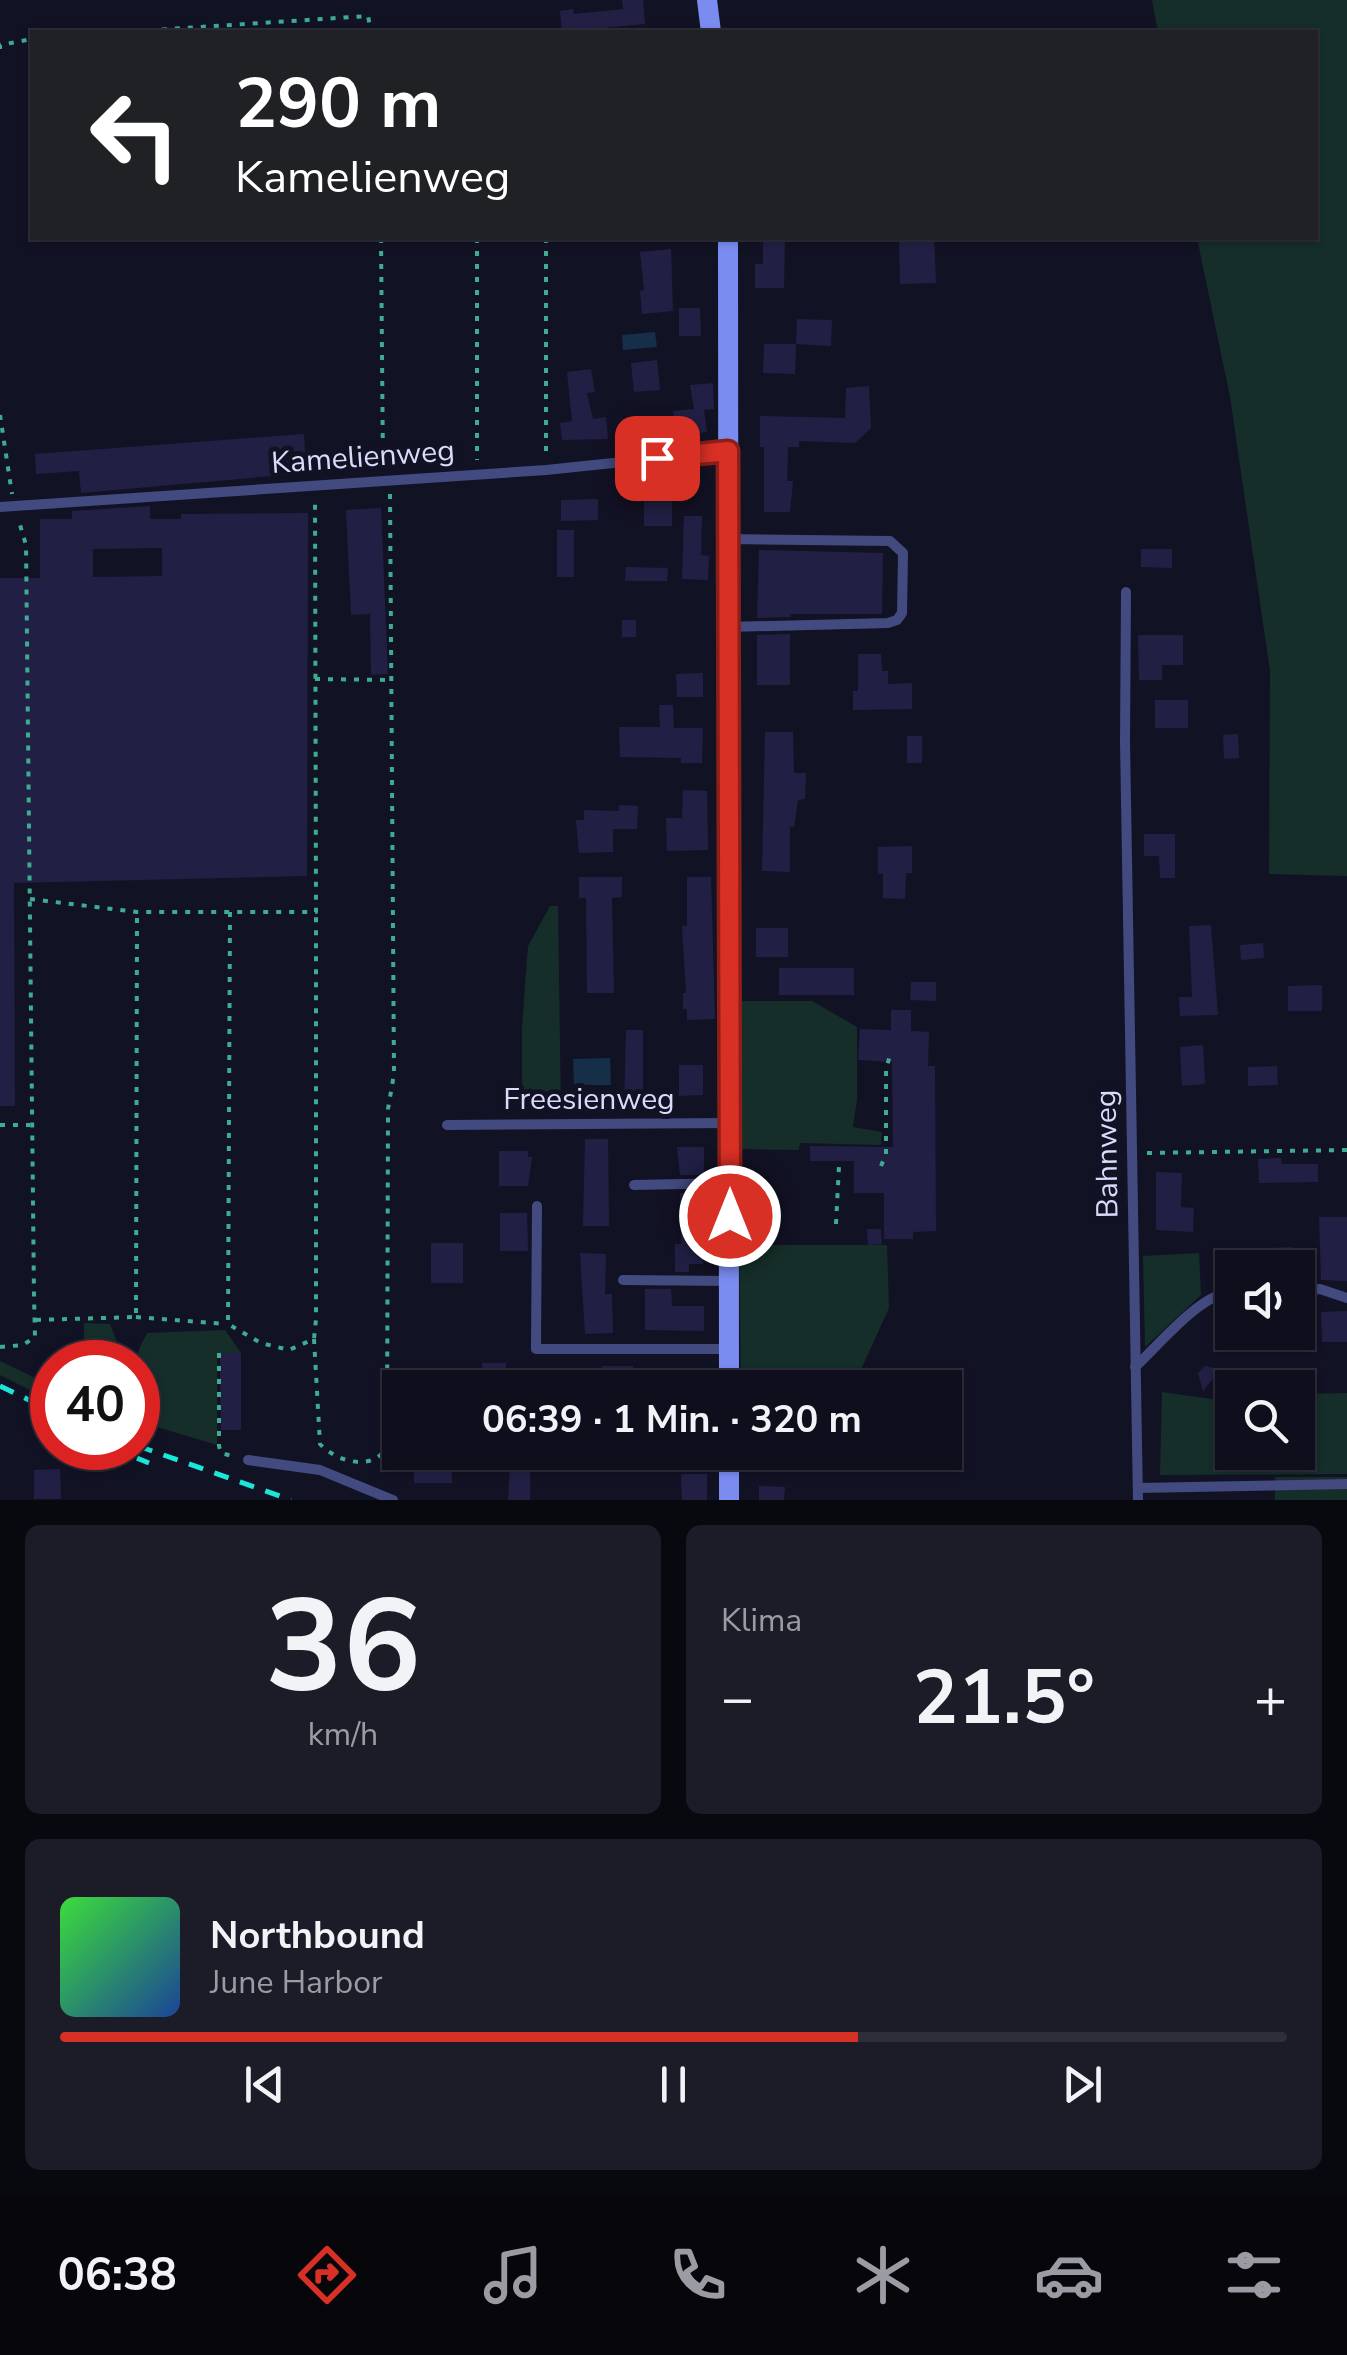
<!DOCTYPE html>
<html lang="de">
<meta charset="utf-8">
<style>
body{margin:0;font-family:"Nunito Sans",sans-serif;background:#1c1c29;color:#f1f3f6;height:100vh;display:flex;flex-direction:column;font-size:38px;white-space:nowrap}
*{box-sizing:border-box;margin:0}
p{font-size:32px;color:#9b9ca3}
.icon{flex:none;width:55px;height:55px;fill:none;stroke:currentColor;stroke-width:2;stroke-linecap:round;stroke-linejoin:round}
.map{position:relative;height:1500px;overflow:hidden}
.drawer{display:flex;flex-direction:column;gap:25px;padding:25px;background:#08080f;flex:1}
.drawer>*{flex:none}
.top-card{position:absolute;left:30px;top:30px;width:1288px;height:210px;border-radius:0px;box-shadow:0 2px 8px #0004,0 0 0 2px #2e2e3b;background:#202124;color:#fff;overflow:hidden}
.controls{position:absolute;left:1215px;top:1250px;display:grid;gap:20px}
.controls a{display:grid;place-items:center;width:100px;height:100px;border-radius:0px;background:#0e0e1c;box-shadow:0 2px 8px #0004,0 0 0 2px #2e2e3b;font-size:50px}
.speed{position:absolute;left:30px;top:1340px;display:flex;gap:20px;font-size:50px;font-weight:700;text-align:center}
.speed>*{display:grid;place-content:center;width:130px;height:130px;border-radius:50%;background:#0e0e1c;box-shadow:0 2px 8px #0004,0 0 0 2px #2e2e3b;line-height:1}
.speed .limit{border:15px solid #d22;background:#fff;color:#111}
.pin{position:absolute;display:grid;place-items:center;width:85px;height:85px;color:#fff;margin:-42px;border-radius:20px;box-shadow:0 5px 15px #0006}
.me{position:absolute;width:110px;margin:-55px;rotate:0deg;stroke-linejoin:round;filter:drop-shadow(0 0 8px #0008)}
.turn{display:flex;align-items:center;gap:35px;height:210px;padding:0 40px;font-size:45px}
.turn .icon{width:130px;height:130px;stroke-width:2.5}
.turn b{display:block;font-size:70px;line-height:85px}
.big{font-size:75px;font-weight:700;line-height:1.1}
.drawer .card{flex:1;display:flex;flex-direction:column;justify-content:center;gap:15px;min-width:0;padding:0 35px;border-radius:15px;background:#1c1c29}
.drawer .dial{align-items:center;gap:0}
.dial b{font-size:130px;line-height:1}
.song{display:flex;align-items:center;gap:30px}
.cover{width:120px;height:120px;border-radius:15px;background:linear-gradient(135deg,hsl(120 70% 55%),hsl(220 70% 35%))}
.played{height:10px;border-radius:5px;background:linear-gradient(90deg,#d93025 65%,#2e2e3b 65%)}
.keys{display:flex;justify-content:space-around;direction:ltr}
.heat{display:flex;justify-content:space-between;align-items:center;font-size:55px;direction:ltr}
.drawer .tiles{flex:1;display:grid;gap:25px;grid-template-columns:1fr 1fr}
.card:last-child{grid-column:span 2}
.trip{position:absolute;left:382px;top:1370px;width:580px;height:100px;border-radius:0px;background:#0e0e1c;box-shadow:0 2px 8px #0004,0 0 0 2px #2e2e3b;font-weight:700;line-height:100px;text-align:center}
.menu{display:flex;height:160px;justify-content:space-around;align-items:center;background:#06060b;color:#9b9ca3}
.menu .icon{width:70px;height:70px}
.menu .on{color:#d93025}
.menu b{font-size:45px;color:#f1f3f6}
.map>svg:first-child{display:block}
</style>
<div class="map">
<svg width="1347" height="1500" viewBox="0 0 1347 1500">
<rect width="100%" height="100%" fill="#121225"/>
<g fill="#152e29">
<path d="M 1152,0 L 1347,0 L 1347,876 L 1269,874 L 1270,671 L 1230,397 L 1197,238 L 1315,238 L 1315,32 L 1158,32 Z"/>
<path d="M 550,906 L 558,906 L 561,1111 L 522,1109 L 522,1026 L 528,946 Z"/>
<path d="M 738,1001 L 812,1001 L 857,1027 L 857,1100 L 853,1127 L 882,1132 L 881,1145 L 800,1143 L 799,1150 L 738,1149 Z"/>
<path d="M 739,1245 L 887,1245 L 889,1308 L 853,1387 L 741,1387 Z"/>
<path d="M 1199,1253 L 1201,1295 L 1145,1347 L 1143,1256 Z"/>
<path d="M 84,1323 L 110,1324 L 117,1342 L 129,1357 L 129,1362 L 76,1362 L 84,1349 Z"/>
<path d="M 225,1330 L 241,1353 L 217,1353 L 217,1445 L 154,1426 C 138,1410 133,1376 137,1356 C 139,1348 144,1339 147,1333 Z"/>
<path d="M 0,1361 L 52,1386 L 52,1401 L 0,1375 Z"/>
<path d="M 1162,1392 L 1219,1400 L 1232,1397 L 1232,1452 L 1298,1452 L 1298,1394 L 1347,1393 L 1347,1474 L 1160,1475 Z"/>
<rect x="1275" y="1477" width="72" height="23"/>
</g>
<g fill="#142f47">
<path d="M 655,332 L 657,347 L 623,350 L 622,335 Z"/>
<path d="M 610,1058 L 611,1085 L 574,1085 L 573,1059 Z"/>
</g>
<g fill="#212044" fill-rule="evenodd">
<path d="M 622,0 L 643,0 L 645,24 L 562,32 L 560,11 L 573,9 L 574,14 L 623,9 Z"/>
<path d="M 763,238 L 785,238 L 784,288 L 755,288 L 755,264 L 763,264 Z"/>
<path d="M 899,238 L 934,238 L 936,283 L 900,284 Z"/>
<path d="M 671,249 L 673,311 L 642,314 L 640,291 L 644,290 L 640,252 Z"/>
<path d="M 679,308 L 700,308 L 701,336 L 679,336 Z"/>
<path d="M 797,319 L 832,320 L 831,346 L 796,344 Z"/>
<path d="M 764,344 L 796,344 L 795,374 L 763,373 Z"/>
<path d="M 657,360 L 660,390 L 634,392 L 631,363 Z"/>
<path d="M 591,369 L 595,392 L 587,393 L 593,419 L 606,417 L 608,439 L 562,440 L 560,423 L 572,421 L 567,372 Z"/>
<path d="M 713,383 L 714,409 L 704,410 L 707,432 L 677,436 L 673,411 L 694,409 L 690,385 Z"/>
<path d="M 869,386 L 871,428 L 855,443 L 799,441 L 799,447 L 788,447 L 787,481 L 793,481 L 790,512 L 764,512 L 764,447 L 760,447 L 760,416 L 845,418 L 846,388 Z"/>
<path d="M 304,434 L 306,473 L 81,493 L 79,471 L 36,474 L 35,454 Z"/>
<path d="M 644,498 L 667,498 L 667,501 L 672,501 L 672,526 L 644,526 Z"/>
<path d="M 598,499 L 598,520 L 561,521 L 561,500 Z"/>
<path d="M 150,506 L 150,519 L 181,519 L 181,514 L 308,513 L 307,876 L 14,883 L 15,1106 L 0,1106 L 0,578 L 40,578 L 40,519 L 72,519 L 72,511 ZM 162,548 L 162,576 L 93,577 L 93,549 Z"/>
<path d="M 381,508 L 388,674 L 371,675 L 370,614 L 351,615 L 346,510 Z"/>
<path d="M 684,516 L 702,516 L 701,555 L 709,556 L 708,580 L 682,579 Z"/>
<rect x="557" y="530" width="17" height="47"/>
<path d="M 1141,549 L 1172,549 L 1172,568 L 1141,567 Z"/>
<path d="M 759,550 L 883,553 L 882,614 L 790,614 L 790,617 L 757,618 Z"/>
<path d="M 626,567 L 668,568 L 667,581 L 625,581 Z"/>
<rect x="622" y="620" width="14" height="17"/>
<path d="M 790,634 L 790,685 L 757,685 L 757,635 Z"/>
<path d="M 1138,635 L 1183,635 L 1183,665 L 1162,665 L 1162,680 L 1139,680 Z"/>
<path d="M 858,654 L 881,654 L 882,671 L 888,671 L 888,684 L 912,683 L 912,709 L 853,710 L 853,691 L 858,691 Z"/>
<path d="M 703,673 L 703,697 L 677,697 L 676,674 Z"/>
<rect x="1155" y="700" width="33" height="28"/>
<path d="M 659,705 L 673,705 L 674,728 L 703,728 L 702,763 L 681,763 L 681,758 L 620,757 L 619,727 L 660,727 Z"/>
<path d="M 765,732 L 793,732 L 794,773 L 806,773 L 805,799 L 798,800 L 794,827 L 790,827 L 790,872 L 762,871 Z"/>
<path d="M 1238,734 L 1239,758 L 1224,759 L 1223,735 Z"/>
<rect x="907" y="736" width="15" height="27"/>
<path d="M 683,790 L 707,791 L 708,850 L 667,851 L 666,818 L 682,818 Z"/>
<path d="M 619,805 L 638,806 L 637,829 L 613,829 L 613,852 L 579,853 L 576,820 L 584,820 L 584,810 L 619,811 Z"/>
<path d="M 1144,834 L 1175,834 L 1175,878 L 1160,878 L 1159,856 L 1144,856 Z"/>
<path d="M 912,846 L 912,873 L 906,873 L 905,899 L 883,898 L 883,874 L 878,874 L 878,847 Z"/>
<path d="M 579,877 L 622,877 L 622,897 L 612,898 L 614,993 L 587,993 L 586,898 L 579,898 Z"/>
<path d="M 687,877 L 711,877 L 715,1019 L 687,1020 L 687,1009 L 683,1009 L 683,993 L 686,993 L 682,926 L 687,926 Z"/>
<path d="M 1211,925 L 1218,1015 L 1180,1016 L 1179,997 L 1192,997 L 1189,926 Z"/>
<rect x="756" y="928" width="32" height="29"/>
<path d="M 1263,943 L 1264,958 L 1241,960 L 1240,945 Z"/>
<rect x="779" y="968" width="75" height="27"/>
<path d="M 911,982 L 936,982 L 936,1001 L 910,1000 Z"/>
<path d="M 1322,985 L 1322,1011 L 1288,1011 L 1288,986 Z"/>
<path d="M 891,1010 L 911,1010 L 911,1031 L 929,1032 L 928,1066 L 935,1066 L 936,1231 L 913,1232 L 913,1239 L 884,1239 L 884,1193 L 854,1193 L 854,1161 L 810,1161 L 810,1146 L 893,1147 L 892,1062 L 858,1060 L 860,1029 L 891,1030 Z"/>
<path d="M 626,1030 L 643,1030 L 643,1110 L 624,1110 Z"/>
<path d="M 1203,1045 L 1205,1084 L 1182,1086 L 1180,1047 Z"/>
<path d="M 679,1065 L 703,1065 L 703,1095 L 679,1096 Z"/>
<path d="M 1277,1066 L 1278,1085 L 1248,1086 L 1248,1067 Z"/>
<path d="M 585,1139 L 608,1139 L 609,1226 L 583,1226 Z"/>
<path d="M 677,1147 L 704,1147 L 704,1175 L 680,1175 Z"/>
<path d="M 499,1151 L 528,1151 L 528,1157 L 532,1157 L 528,1186 L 499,1186 Z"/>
<path d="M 1281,1158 L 1282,1164 L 1318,1164 L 1318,1182 L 1259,1183 L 1258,1159 Z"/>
<path d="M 1156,1172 L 1182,1173 L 1181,1207 L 1194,1208 L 1193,1232 L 1156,1230 Z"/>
<path d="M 704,1192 L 709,1195 L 710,1221 L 703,1221 L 703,1264 L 689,1264 L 689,1272 L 675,1272 L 675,1244 L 681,1244 L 680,1193 Z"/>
<path d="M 752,1199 L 779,1199 L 780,1230 L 753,1230 Z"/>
<path d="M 500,1213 L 527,1213 L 528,1251 L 500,1251 Z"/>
<path d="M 1319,1217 L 1347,1217 L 1347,1281 L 1321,1280 Z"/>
<path d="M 867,1229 L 881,1229 L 882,1244 L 868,1245 Z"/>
<rect x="431" y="1243" width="32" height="40"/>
<path d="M 1293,1247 L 1294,1268 L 1232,1268 L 1231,1250 Z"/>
<path d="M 580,1253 L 606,1254 L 605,1294 L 612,1294 L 613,1333 L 585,1334 Z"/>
<path d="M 645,1289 L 671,1289 L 672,1306 L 704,1306 L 704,1331 L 645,1330 Z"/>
<path d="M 1347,1311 L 1347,1342 L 1322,1342 L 1321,1312 Z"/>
<path d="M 220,1353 L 241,1353 L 241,1430 L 221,1430 Z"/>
<path d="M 482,1363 L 506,1363 L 506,1388 L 483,1388 Z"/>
<rect x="602" y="1366" width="31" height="22"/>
<path d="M 1205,1366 L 1215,1368 L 1216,1375 L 1203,1391 L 1198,1373 Z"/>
<rect x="541" y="1369" width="25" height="19"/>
<path d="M 414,1452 L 451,1452 L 452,1483 L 414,1483 Z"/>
<path d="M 511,1452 L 530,1452 L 530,1500 L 508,1500 Z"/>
<path d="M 60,1469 L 61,1499 L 34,1499 L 34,1470 Z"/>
<path d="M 681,1474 L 707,1474 L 707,1500 L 682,1500 Z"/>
<path d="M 759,1486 L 785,1487 L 784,1500 L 759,1500 Z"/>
</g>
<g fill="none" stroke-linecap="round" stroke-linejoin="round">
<g stroke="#3dac92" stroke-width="4" stroke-dasharray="5 8" stroke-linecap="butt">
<path d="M 123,32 L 368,16 L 371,32"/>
<path d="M 0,49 L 0,45 L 32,39"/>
<path d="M 381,238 L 383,468"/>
<path d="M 477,238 L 477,460"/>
<path d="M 546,238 L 546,455"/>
<path d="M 0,415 L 12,494"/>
<path d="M 315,679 L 390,680"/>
<path d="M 30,899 L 137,912 L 316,912 L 315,499"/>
<path d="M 230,912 L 228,1324 L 261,1343 L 289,1350 L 314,1339 L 316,1319 L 316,912"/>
<path d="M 0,1125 L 30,1125"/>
<path d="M 1147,1153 L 1347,1150"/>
<path d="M 881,1166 L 886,1154 L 886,1070 L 891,1051"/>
<path d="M 836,1224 L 839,1166"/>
<path d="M 136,1317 L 226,1324"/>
<path d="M 36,1320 L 136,1317 L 137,912"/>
<path d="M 314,1339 L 320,1444 C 337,1462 373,1472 387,1447 L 388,1109 L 394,1074 L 390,492"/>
<path d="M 0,1347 L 23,1345 L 35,1337 L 34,1296 L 26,545 L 18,518"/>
<path d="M 219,1353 L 219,1446 L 221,1453 L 236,1457"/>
</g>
<g stroke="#424a7f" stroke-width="10">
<path d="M 0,507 L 546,470 L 728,451"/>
<path d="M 1126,592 L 1125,742 L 1138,1500"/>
<path d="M 729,627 L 888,623 L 897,620 L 902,613 L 903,553 L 890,541 L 729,539"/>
<path d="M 447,1125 L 730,1123"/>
<path d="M 634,1185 L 730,1183"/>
<path d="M 537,1206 L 536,1349 L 728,1349"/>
<path d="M 623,1280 L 729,1281"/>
<path d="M 1298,1290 L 1320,1289 L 1347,1298"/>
<path d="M 1135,1367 C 1159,1345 1201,1293 1232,1292"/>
<path d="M 248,1460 L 320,1470 L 393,1500"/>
<path d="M 1138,1488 L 1347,1484"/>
</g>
<g stroke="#7b8cf1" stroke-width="20">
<path d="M 707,0 L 711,32"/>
<path d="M 728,238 L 729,1388"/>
<path d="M 729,1500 L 729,1452"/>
</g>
<g stroke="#1ae7d8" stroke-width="5" stroke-dasharray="15 12" stroke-linecap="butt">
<path d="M 0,1386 L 52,1411"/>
<path d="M 138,1446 L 291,1500"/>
<path d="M 112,1448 L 149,1463"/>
</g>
</g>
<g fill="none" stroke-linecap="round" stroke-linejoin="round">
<defs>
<path id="route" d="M 657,458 L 728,451 L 730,1216"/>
</defs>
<use href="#route" stroke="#8d1f18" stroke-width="25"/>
<use href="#route" stroke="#d93025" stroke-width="18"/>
</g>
<g text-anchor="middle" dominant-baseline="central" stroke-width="10" stroke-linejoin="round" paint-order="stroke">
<g font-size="30" fill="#dadbfb" stroke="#121225">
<text transform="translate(363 457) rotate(-4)">Kamelienweg</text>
<text x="589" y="1099">Freesienweg</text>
<text transform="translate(1107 1154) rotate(-91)">Bahnweg</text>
</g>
</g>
</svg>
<div class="controls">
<a><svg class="icon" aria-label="sound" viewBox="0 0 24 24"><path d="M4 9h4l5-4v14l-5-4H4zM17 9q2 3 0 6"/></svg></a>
<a><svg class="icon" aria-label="search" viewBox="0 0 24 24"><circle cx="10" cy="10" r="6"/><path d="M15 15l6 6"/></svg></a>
</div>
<div class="speed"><div class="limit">40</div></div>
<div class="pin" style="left:657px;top:458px;background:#d93025"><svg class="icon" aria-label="arrive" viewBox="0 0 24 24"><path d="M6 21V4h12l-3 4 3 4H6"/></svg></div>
<svg class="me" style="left:730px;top:1216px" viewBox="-20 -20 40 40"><circle r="17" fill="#d93025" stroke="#fff" stroke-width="3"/><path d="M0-11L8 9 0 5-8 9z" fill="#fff"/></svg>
<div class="trip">06:39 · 1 Min. · 320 m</div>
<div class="top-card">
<div class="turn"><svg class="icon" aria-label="left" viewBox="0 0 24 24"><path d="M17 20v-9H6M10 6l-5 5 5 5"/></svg><div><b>290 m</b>Kamelienweg</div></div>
</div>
</div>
<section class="drawer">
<div class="tiles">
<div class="card dial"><b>36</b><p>km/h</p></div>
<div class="card"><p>Klima</p>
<div class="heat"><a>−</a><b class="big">21.5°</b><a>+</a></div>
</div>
<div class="card">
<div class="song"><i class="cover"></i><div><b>Northbound</b><p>June Harbor</p></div></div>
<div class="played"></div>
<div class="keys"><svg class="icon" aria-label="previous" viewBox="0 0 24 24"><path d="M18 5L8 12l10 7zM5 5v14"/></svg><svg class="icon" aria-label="pause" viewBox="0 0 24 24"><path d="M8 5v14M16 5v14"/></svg><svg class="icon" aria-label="next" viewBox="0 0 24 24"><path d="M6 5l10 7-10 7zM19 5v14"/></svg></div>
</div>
</div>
</section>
<nav class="menu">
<b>06:38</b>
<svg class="icon on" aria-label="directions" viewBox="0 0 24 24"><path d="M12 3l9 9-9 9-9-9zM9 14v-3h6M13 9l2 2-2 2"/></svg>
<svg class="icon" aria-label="music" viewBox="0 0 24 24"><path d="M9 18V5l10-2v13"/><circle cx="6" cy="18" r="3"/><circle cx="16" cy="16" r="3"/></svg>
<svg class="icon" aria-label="phone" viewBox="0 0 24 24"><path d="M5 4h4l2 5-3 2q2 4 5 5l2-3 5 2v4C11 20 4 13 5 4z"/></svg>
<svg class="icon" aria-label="climate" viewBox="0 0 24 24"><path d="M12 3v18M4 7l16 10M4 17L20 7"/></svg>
<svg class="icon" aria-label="car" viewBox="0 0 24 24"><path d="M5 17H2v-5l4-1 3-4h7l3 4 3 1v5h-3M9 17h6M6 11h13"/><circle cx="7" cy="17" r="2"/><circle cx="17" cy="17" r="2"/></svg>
<svg class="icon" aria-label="filters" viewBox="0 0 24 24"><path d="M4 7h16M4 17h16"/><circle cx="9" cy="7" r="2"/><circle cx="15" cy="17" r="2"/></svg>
</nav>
